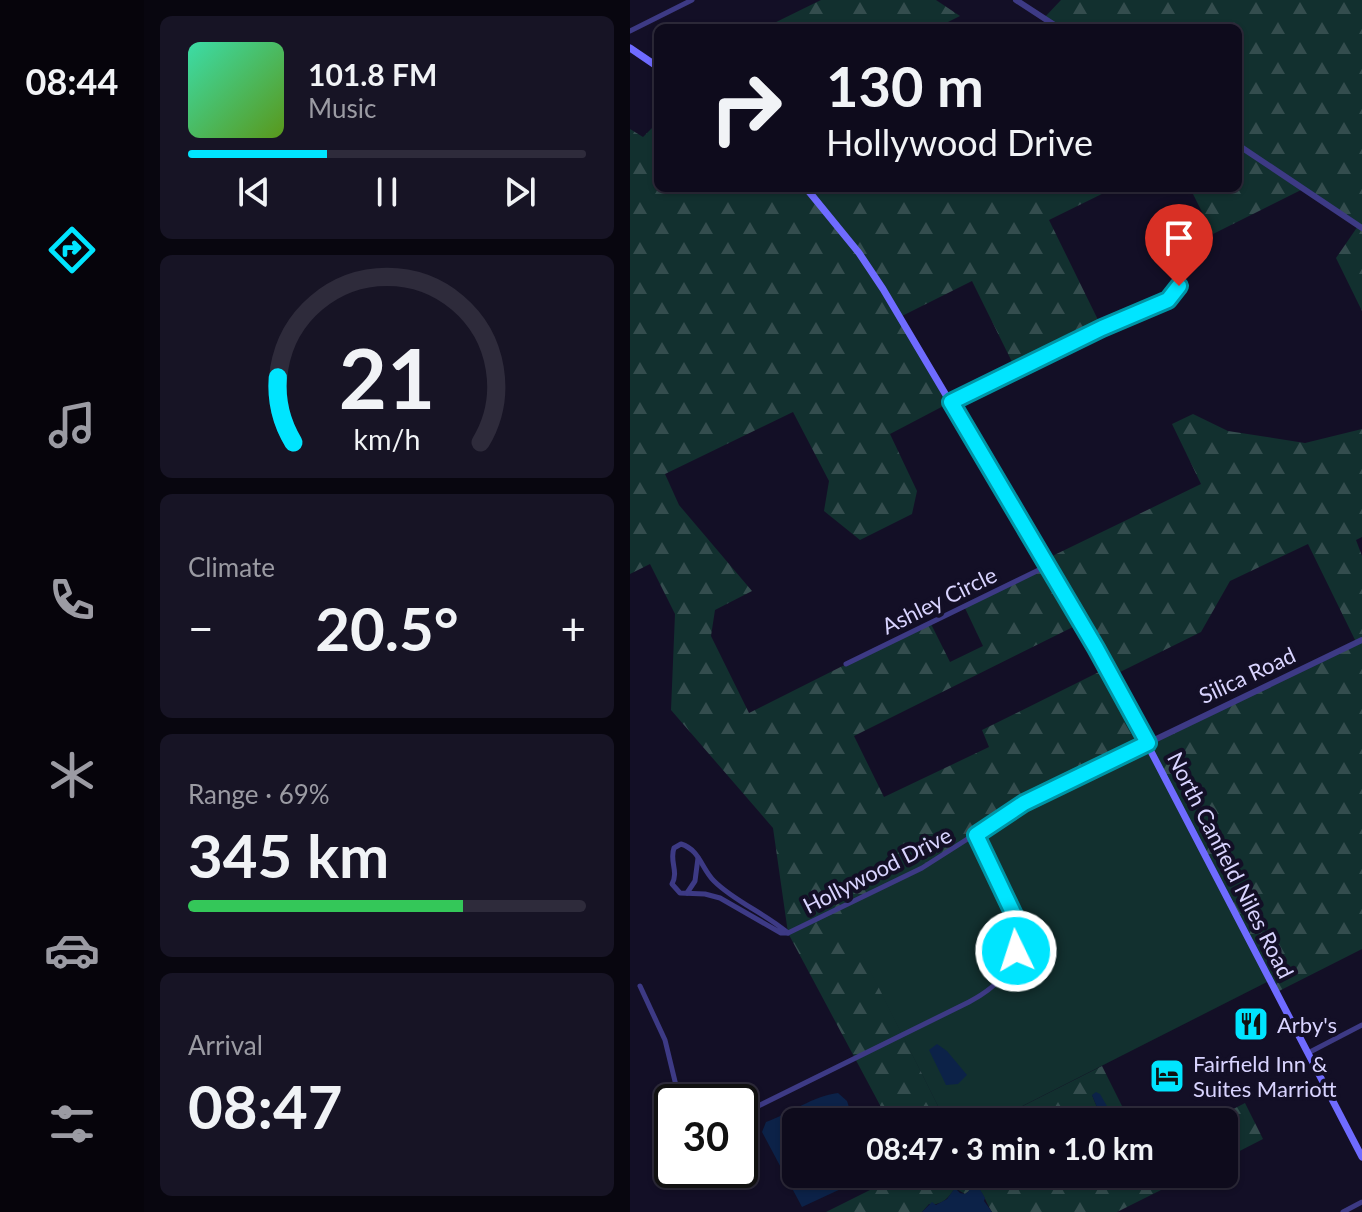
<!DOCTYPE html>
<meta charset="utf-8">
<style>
body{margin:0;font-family:Lato,sans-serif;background:#171425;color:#f1f3f6;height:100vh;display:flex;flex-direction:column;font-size:30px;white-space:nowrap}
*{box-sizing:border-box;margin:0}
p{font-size:26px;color:#9b9ba3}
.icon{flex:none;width:44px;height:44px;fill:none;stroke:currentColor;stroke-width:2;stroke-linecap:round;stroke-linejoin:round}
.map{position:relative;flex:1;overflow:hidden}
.details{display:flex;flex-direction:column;gap:16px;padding:16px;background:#08060f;width:486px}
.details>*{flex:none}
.banner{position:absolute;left:24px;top:24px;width:588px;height:168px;border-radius:12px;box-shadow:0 2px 6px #0004,0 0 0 2px #2e2b3b;background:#0e0b1c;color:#f1f3f6;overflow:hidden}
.speed{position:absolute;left:24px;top:1084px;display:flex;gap:16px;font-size:40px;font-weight:700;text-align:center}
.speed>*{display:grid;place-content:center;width:104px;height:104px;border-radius:50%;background:#0e0b1c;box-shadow:0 2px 6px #0004,0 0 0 2px #2e2b3b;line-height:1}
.speed .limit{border:4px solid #111;border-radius:12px;background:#fff;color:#111}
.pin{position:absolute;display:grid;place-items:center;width:68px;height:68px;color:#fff;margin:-82px -34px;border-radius:50% 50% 50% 0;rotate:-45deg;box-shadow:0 0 8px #0007}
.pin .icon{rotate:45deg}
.me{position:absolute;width:88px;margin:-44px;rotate:356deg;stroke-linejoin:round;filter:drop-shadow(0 0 6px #0008)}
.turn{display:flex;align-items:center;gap:28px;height:168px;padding:0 40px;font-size:36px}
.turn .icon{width:104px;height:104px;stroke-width:2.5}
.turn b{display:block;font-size:56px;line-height:68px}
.big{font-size:60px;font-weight:700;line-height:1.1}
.details .widget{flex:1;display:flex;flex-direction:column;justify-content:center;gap:12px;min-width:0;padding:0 28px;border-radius:12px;background:#171425}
.details .dial{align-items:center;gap:0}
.dial svg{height:208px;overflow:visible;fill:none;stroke:#2e2b3b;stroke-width:7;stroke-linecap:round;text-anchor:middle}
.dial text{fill:#f1f3f6;stroke:none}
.song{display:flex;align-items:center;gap:24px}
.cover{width:96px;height:96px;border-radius:12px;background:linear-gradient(135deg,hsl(160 70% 55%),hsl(90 70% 35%))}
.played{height:8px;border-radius:4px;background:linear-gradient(90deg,#00e5ff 35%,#2e2b3b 35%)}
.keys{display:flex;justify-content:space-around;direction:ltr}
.heat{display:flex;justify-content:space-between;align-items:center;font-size:44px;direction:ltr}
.charge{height:12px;border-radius:6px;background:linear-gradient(90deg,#34c759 69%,#2e2b3b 0)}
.trip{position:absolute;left:152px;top:1108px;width:456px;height:80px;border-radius:12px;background:#0e0b1c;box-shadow:0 2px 6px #0004,0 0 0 2px #2e2b3b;font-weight:700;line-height:80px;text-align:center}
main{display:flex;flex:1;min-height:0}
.dock{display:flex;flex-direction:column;width:144px;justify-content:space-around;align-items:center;background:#06040b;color:#9b9ba3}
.dock .icon{width:56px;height:56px}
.dock .current{color:#00e5ff}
.dock b{font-size:36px;color:#f1f3f6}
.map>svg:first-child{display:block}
</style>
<main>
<nav class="dock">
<b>08:44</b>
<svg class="icon current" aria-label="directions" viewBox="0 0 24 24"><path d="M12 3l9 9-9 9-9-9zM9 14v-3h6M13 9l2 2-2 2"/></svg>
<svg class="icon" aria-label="music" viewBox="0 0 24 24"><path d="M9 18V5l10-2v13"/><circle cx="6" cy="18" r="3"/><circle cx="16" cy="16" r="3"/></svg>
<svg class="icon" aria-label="phone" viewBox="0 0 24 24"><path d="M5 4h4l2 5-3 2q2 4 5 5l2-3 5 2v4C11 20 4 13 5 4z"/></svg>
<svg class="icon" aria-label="climate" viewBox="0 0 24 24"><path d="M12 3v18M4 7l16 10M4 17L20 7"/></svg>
<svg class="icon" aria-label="car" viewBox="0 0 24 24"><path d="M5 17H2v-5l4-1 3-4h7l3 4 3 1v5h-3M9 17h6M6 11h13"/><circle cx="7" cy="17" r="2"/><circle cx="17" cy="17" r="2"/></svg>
<svg class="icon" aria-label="filters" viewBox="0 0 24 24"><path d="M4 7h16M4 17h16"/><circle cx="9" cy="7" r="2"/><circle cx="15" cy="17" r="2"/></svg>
</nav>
<section class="details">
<div class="widget">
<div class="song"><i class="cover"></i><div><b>101.8 FM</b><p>Music</p></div></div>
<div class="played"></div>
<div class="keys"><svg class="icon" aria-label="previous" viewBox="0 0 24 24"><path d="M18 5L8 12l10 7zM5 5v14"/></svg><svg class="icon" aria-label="pause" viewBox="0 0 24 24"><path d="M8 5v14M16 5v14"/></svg><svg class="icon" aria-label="next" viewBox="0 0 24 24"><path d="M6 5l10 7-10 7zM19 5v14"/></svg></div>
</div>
<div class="widget dial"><svg viewBox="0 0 100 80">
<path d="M14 69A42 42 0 1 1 86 69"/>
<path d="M14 69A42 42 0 0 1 8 44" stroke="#00e5ff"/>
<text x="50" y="56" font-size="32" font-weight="700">21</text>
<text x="50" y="72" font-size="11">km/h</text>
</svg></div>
<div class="widget"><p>Climate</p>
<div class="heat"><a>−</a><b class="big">20.5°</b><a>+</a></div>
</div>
<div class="widget"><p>Range · 69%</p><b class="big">345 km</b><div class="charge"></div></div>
<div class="widget"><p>Arrival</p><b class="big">08:47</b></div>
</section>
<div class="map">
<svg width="732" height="1212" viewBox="0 0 732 1212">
<defs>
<pattern id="forest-firs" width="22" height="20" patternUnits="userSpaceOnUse" patternTransform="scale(2)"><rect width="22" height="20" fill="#12302f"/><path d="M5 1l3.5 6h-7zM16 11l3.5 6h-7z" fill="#344d4e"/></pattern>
</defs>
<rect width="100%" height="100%" fill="#130f26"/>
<path fill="#12302f" d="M 518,743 L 641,980 L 361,1122 L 316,1122 L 208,908 L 377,813 Z"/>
<g fill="url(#forest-firs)" fill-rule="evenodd">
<path d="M 191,0 L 306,0 L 330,16 L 306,28 L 134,28 Z"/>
<path d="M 431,0 L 732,0 L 732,311 L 706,258 L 728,226 L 673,189 L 583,234 L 560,188 L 608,188 L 608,28 L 429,28 L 414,18 Z"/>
<path d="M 28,122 L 28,188 L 484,188 L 419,220 L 472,328 L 386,370 L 342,281 L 270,317 L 321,402 L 260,434 L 287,491 L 282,514 L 230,540 L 194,511 L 199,481 L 163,412 L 35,474 L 49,505 L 122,591 L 85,610 L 81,636 L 119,713 L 300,622 L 320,662 L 353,646 L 334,606 L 416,567 L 414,560 L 571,484 L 542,424 L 563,414 L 598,431 L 675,443 L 732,429 L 732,537 L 726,540 L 732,556 L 732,949 L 647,992 L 518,744 L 394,803 L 322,851 L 209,908 L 316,1122 L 259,1122 L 158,933 L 143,828 L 41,710 L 45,614 L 20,564 L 0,574 L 0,129 L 13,137 ZM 678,544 L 726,642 L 518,743 L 482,676 L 571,632 L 600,581 ZM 451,623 L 477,668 L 352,730 L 359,747 L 254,797 L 224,736 Z"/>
<path d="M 472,1066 L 500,1122 L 486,1122 L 478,1108 L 462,1095 L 473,1122 L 361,1122 Z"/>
<path d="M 615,1103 L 633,1139 L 594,1159 L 594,1122 L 578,1122 Z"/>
<path d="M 272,1174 L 563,1174 L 487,1212 L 362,1212 C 354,1199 353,1188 338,1181 L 339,1191 L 335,1194 L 325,1188 C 319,1198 311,1206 299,1204 L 292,1212 L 196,1212 Z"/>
</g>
<g fill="#0c2248">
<path d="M 307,1044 L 317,1051 L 337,1075 L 328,1084 L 316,1085 L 299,1050 Z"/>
<path d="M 466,1092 L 470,1094 L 486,1122 L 473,1122 L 462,1095 Z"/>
<path d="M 208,1093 L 217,1101 L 224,1122 L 166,1122 L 166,1174 L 243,1174 L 172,1207 L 132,1132 L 136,1122 C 161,1113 183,1096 208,1093 Z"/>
<path d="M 337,1181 L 348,1186 L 355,1198 L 354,1201 L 362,1212 L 292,1212 L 302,1202 L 306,1205 L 317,1199 L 325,1188 L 330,1193 L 335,1194 L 339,1191 Z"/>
</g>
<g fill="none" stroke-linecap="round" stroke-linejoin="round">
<g stroke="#3d3a85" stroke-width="5">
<path d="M 0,31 L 62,0"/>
<path d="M 321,402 L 481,324 L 538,300 L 549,286 L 551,274 L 539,244"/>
<path d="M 216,664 L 417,566"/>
<path d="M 51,844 C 70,850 71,868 84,881 C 105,902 135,913 158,933 L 151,933 L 90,898 L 75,894 L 50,893 L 42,884 C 49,871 39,861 44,848 Z"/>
<path d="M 57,893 L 65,881 L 68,858"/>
<path d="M 158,933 L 292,868 L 394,803 L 517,744"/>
<path d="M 10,986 L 35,1040 L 50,1102"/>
<path d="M 678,1053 L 732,1025"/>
<path d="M 110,1115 L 339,1002 C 422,959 377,896 346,835"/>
<path d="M 713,1212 L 732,1202"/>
</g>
<g stroke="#3d3a85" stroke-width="6">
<path d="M 386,0 L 429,28"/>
<path d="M 608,145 L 732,228"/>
<path d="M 518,743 L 732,640"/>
</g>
<g stroke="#6f6bff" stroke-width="7">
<path d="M 0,48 L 28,67"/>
<path d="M 176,188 L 229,253 L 253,289 L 475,663 L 732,1157"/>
</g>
</g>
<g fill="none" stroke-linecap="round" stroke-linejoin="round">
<defs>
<path id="route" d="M 386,951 L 386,919 L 346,835 L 394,803 L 518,743 L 466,648 L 321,402 L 472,328 L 538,300 L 549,286"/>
</defs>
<use href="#route" stroke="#0095a6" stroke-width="20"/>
<use href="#route" stroke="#00e5ff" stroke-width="14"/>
</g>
<defs>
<symbol id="restaurant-square" viewBox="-11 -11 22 22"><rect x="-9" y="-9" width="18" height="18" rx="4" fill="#00e5ff" stroke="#130f26"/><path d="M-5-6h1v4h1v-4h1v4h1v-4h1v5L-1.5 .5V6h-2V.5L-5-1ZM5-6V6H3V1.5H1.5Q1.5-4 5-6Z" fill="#111"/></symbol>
<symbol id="hotel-square" viewBox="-11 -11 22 22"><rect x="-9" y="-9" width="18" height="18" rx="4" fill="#00e5ff" stroke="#130f26"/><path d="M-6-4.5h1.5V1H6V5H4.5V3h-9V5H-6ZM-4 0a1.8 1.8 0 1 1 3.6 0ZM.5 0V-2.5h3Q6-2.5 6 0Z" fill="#111"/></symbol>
</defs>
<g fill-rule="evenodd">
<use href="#restaurant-square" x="601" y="1004" width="40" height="40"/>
<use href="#hotel-square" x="517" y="1056" width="40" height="40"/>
</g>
<g text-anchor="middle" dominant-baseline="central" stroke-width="8" stroke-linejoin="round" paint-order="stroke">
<g font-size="22" fill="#d9d4ff" stroke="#130f26">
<text transform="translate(309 600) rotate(-26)">Ashley Circle</text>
<text transform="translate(617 675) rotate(-25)">Silica Road</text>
<text transform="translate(601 865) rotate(63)">North Canfield Niles Road</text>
<text transform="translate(247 870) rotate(-27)">Hollywood Drive</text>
</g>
<g font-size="22" fill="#d9d4ff" stroke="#130f26" text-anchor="start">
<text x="647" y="1024">Arby's</text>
<text x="563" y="1063">Fairfield Inn &amp;<tspan x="563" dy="25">Suites Marriott</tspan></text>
</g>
</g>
</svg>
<div class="speed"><div class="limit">30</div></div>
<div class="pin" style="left:549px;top:286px;background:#d93025"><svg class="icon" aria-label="arrive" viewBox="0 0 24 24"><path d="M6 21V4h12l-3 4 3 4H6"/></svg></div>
<svg class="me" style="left:386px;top:951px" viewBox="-20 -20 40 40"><circle r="17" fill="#00e5ff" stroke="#fff" stroke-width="3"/><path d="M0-11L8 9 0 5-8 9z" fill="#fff"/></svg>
<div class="trip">08:47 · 3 min · 1.0 km</div>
<div class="banner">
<div class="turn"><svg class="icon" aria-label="right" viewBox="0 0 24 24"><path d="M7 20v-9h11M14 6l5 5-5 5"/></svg><div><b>130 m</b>Hollywood Drive</div></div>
</div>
</div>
</main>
